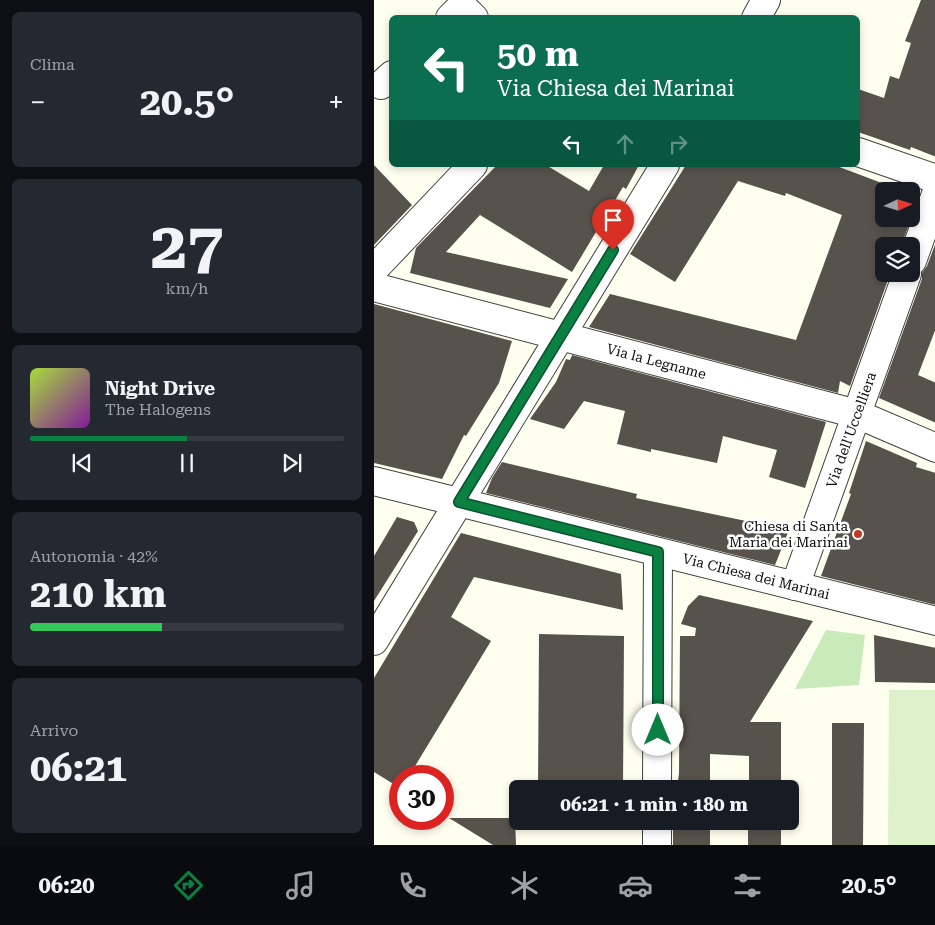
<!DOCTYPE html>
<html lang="it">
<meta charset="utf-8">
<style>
body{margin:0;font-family:"Roboto Serif",serif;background:#242831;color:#f1f3f6;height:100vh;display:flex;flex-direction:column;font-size:19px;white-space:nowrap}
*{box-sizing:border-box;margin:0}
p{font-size:16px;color:#9ea1a6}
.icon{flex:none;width:28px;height:28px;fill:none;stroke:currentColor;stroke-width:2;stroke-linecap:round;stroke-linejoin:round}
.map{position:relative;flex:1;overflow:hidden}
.sheet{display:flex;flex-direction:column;gap:12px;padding:12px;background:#0d0f14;width:374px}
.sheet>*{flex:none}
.banner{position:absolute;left:15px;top:15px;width:471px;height:152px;border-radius:8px;box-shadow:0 2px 8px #0003;background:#0b6e4f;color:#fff;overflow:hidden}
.needle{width:32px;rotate:86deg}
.controls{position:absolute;left:501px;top:182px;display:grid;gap:10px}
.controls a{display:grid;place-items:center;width:45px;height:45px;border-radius:8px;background:#171b24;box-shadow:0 2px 8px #0003;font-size:25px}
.speed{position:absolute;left:15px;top:765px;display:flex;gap:10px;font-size:25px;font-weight:700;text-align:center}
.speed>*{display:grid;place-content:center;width:65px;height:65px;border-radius:50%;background:#171b24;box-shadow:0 2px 8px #0003;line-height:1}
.speed .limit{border:8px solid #d22;background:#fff;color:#111}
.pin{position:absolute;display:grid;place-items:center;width:42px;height:42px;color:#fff;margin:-51px -21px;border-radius:50% 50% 50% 0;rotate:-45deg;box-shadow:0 0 5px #0007}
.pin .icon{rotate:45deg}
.me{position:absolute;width:55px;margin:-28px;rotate:0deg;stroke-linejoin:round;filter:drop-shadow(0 0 4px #0008)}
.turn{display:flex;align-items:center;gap:18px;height:105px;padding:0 25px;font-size:22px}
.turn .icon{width:65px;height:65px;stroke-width:2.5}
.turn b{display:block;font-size:35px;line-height:42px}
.lanes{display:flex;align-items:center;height:48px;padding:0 25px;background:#0003;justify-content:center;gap:25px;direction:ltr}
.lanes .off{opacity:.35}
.big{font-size:38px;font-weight:700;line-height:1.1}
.sheet .card{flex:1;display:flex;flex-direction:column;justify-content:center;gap:8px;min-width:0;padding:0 18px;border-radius:8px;background:#242831}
.sheet .dial{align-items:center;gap:0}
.dial b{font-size:65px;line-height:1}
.song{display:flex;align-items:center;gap:15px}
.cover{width:60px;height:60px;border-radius:8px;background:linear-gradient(135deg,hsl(80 70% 55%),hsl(290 70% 35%))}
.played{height:5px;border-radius:2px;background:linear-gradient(90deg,#0b8043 50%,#363941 50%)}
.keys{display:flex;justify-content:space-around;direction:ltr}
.heat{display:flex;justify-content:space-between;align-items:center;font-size:28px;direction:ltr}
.charge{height:8px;border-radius:4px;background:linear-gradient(90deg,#34c759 42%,#363941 0)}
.trip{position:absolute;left:135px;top:780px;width:290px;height:50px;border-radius:8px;background:#171b24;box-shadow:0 2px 8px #0003;font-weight:700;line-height:50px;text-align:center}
.tab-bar{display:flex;height:80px;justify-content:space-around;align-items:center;background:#090b0e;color:#9ea1a6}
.tab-bar .icon{width:35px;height:35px}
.tab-bar .current{color:#0b8043}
.tab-bar b{font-size:22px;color:#f1f3f6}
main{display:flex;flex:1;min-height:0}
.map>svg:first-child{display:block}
</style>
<main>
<section class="sheet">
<div class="card"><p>Clima</p>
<div class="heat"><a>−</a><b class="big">20.5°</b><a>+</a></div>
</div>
<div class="card dial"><b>27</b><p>km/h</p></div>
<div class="card">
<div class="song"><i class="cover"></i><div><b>Night Drive</b><p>The Halogens</p></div></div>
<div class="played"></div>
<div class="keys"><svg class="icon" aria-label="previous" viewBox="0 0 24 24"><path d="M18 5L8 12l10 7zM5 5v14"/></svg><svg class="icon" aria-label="pause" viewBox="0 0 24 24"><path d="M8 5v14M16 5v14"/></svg><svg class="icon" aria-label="next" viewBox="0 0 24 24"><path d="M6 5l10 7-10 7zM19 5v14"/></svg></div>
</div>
<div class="card"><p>Autonomia · 42%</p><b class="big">210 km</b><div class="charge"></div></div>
<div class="card"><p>Arrivo</p><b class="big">06:21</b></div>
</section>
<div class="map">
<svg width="562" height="845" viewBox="0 0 562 845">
<rect width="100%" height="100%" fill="#fffff0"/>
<path fill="#c9eab9" d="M 452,630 L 491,635 L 485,685 L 421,689 Z"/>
<path fill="#ddf1cb" d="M 515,690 L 561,690 L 561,845 L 514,845 Z"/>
<g fill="#57524b">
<path d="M 547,0 L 562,0 L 562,157 L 537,147 L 536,150 L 484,132 L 484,89 L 510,98 L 516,76 L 525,79 L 537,43 L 531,41 Z"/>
<path d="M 0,165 L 38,205 L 0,245 Z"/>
<path d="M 123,165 L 172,165 L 215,191 L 230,165 L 265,165 L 252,189 L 249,187 L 198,272 L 106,215 L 72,252 L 194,279 L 176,308 L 36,273 L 42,248 Z"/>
<path d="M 312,165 L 460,165 L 529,191 L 510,191 L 510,219 L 537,219 L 527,246 L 510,246 L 510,274 L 516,274 L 476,386 L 466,381 L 464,393 L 215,327 L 236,294 L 422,340 L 468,215 L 412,193 L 411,196 L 364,181 L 301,282 L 256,254 Z"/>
<path d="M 562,242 L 562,328 L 544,375 L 562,383 L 562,423 L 505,398 L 548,279 L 548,273 L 553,266 Z"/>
<path d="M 0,304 L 138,341 L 125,383 L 92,436 L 90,435 L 68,479 L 0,463 Z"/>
<path d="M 198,355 L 452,422 L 431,488 L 395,477 L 403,450 L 349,436 L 343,463 L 277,449 L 277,452 L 243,444 L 251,411 L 210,401 L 190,429 L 156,419 L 182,382 L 192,359 L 196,360 Z"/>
<path d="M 492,441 L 543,463 L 542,467 L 562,473 L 562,605 L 447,576 L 477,494 L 475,493 Z"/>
<path d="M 128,462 L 263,494 L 262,498 L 415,530 L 401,565 L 112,493 L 118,478 Z"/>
<path d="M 23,517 L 40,522 L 44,531 L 0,601 L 0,556 Z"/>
<path d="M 87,533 L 247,574 L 249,610 L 100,577 L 77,617 L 117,641 L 35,776 L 26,776 L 26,788 L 0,772 L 0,678 Z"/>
<path d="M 325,595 L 439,621 L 376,722 L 407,722 L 407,789 L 375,789 L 375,756 L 336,754 L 336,789 L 303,789 L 305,773 L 306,636 L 321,636 L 322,628 L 307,624 L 314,606 Z"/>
<path d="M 165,634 L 250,636 L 249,789 L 164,789 Z"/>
<path d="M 500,635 L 562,648 L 562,683 L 501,682 Z"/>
<path d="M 458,723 L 490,723 L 489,845 L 458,845 Z"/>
<path d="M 75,818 L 141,818 L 142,845 L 119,845 Z"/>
<rect x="299" y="821" width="37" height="24"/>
<rect x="374" y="821" width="33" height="24"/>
</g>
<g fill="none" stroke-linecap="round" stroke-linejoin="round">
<defs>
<g id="minor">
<path d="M 76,18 L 88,6 L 100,18"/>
<path d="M 382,18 L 392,0"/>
<path d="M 7,85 L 18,75"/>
<path d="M 484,152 L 562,179"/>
<path d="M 538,261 L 562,194"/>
<path d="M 0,269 L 99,165"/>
<path id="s1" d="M 0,287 L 483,414 L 562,448"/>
<path id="s2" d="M 0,481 L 562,621"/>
<path id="s3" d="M 421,586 L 533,274"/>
<path d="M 0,641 L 291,165"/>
<path d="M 283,789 L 284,552"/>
<path d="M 283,845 L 283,821"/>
</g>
</defs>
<use href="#minor" stroke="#414141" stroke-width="30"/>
<use href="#minor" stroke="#fff" stroke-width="28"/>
</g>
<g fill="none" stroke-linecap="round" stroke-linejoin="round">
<defs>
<path id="route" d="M 239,250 L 85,502 L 284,552 L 284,730"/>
</defs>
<use href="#route" stroke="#07532c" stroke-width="12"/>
<use href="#route" stroke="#0b8043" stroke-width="9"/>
</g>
<circle fill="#c13924" stroke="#fff" stroke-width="2" cx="484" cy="534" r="5"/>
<g text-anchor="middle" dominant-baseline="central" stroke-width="5" stroke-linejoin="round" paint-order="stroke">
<g font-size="14" fill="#0e0e0e" stroke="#fff">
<text stroke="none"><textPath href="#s1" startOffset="292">Via la Legname</textPath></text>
<text stroke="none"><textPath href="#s3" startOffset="166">Via dell'Uccelliera</textPath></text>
<text stroke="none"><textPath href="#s2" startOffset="394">Via Chiesa dei Marinai</textPath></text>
</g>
<g font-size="14" fill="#0e0e0e" stroke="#fff" text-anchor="end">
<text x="474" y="526">Chiesa di Santa<tspan x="474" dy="16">Maria dei Marinai</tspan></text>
</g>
</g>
</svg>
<div class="controls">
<a><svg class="needle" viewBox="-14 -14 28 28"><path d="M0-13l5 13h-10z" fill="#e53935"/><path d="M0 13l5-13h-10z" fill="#9ea1a6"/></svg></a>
<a><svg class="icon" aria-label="layers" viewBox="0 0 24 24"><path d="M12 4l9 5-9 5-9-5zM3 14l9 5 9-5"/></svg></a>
</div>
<div class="speed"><div class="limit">30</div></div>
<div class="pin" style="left:239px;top:250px;background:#d93025"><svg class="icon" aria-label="arrive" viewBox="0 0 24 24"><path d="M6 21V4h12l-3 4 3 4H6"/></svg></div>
<svg class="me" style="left:284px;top:730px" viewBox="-20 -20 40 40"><circle r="19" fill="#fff"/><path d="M0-13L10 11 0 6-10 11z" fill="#0b8043"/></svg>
<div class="trip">06:21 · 1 min · 180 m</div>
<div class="banner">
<div class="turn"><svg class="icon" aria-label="left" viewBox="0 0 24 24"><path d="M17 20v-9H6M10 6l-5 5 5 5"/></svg><div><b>50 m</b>Via Chiesa dei Marinai</div></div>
<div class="lanes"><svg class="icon" aria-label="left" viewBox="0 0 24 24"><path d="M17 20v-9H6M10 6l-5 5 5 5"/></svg><svg class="icon off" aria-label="ahead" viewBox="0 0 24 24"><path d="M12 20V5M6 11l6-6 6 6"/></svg><svg class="icon off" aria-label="right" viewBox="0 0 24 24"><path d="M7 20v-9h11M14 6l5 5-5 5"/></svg></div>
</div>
</div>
</main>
<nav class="tab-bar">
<b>06:20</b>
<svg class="icon current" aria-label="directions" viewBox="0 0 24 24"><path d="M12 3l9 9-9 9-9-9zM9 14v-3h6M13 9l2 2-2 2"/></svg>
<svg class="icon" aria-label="music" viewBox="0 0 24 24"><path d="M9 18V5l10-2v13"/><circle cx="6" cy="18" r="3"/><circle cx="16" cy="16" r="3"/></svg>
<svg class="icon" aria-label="phone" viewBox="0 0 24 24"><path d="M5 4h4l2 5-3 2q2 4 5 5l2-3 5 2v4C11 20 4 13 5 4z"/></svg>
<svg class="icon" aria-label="climate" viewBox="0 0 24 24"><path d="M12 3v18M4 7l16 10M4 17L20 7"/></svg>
<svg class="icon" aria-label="car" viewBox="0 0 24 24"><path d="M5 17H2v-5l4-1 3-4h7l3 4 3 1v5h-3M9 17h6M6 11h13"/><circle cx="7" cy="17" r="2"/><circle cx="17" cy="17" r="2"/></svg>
<svg class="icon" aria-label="filters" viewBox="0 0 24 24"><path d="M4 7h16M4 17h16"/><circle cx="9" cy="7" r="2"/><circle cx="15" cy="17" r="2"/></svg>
<b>20.5°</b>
</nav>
